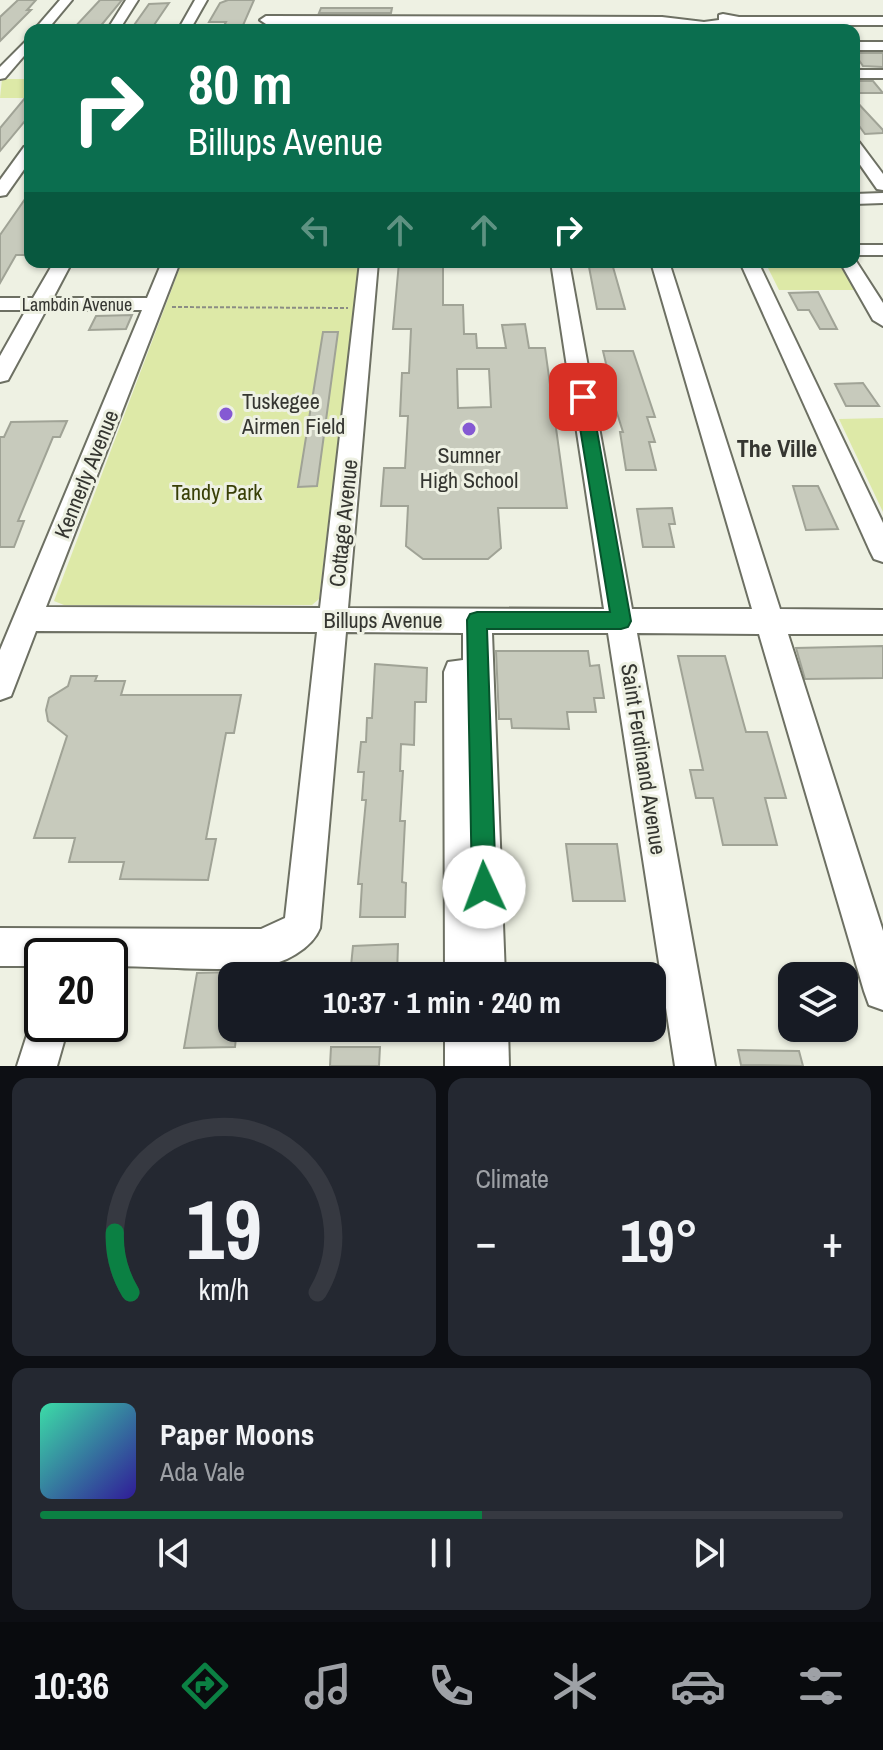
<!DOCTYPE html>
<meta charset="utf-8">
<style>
body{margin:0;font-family:"Archivo Narrow",sans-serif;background:#242831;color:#f1f3f6;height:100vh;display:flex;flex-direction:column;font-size:30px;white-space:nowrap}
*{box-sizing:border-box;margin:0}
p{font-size:26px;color:#9ea1a6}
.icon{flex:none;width:44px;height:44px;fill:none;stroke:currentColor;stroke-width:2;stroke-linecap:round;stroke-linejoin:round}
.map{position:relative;height:1066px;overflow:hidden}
.sheet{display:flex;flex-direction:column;gap:12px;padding:12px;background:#0d0f14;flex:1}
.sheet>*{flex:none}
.banner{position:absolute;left:24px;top:24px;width:836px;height:244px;border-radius:16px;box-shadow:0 2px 6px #0004;background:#0b6e4f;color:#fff;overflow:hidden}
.buttons{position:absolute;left:778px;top:962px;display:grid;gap:16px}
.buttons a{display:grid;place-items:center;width:80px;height:80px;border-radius:16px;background:#171b24;box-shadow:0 2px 6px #0004;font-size:40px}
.speed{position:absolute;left:24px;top:938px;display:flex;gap:16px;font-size:40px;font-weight:700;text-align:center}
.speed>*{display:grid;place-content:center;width:104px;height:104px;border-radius:50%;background:#171b24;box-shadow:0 2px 6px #0004;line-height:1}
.speed .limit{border:4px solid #111;border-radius:12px;background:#fff;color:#111}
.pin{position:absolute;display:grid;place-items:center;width:68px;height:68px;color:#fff;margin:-34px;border-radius:16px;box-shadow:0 4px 12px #0006}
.me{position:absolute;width:88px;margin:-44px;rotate:358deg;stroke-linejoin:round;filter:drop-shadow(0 0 6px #0008)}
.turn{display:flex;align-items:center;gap:28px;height:168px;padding:0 32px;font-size:36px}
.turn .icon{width:104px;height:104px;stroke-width:2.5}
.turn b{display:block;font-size:56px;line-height:68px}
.lanes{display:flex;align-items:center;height:76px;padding:0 32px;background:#0003;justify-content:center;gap:40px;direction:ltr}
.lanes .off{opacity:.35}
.big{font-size:60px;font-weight:800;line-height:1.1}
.sheet .card{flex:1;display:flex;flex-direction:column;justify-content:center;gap:12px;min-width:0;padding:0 28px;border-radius:16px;background:#242831}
.sheet .dial{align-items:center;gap:0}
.dial svg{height:208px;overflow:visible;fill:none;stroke:#363941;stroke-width:7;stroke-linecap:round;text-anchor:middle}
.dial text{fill:#f1f3f6;stroke:none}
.song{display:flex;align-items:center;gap:24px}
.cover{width:96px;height:96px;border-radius:12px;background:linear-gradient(135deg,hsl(160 70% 55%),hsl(250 70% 35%))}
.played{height:8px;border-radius:4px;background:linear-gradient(90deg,#0b8043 55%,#363941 55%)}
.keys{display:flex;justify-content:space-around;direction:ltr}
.heat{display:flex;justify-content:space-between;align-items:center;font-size:44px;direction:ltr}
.sheet .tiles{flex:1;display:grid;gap:12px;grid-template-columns:1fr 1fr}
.card:last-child{grid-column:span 2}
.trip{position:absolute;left:218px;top:962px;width:448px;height:80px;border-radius:16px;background:#171b24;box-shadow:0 2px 6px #0004;font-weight:800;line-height:80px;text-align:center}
.dock{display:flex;height:128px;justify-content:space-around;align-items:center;background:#090b0e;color:#9ea1a6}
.dock .icon{width:56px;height:56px}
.dock .current{color:#0b8043}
.dock b{font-size:36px;color:#f1f3f6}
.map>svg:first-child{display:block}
</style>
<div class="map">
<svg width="883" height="1066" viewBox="0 0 883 1066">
<rect width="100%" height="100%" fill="#eef1e3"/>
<g fill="#dde9a7">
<path d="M 2,79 L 30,79 L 30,98 L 0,98 Z"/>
<path d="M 182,262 L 360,262 L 319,599 L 312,605 L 64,605 L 54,601 Z"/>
<path d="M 765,262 L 838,262 L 855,290 L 779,290 Z"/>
<path d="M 883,418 L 883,512 L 839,419 Z"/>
</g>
<g fill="#c7cabc" stroke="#a0a396" stroke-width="2" fill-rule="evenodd">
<path d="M 18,0 L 36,0 L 27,10 L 31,10 L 0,41 L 0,17 Z"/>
<path d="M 100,0 L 122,0 L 99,28 L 72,30 Z"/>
<path d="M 228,0 L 254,0 L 241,30 L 222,29 L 226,22 L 209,22 L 220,3 Z"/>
<path d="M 169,3 L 152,28 L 132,28 L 149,4 Z"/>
<path d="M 321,8 L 392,8 L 391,13 L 319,13 Z"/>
<path d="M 854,53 L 883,53 L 883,67 L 863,66 Z"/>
<path d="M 854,81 L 873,81 L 883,93 L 854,93 Z"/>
<path d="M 30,92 L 30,115 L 0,151 L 0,128 Z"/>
<path d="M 854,99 L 883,130 L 883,133 L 865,134 L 854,119 Z"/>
<path d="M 30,192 L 30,248 L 26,255 L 16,255 L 0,283 L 0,235 Z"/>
<path d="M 399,262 L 443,262 L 443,305 L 463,305 L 464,334 L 476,334 L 477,348 L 506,348 L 502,325 L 525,324 L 529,348 L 545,348 L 567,508 L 498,508 L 501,548 L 488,559 L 423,559 L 406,546 L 408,506 L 381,506 L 384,468 L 405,468 L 408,416 L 400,416 L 402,373 L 409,373 L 411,329 L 393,329 ZM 457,369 L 489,369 L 491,407 L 458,408 Z"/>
<path d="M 589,267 L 613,267 L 625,309 L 597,309 Z"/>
<path d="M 818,292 L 837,329 L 820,329 L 809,310 L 798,310 L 789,293 Z"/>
<path d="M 132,315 L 126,329 L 89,330 L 96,316 Z"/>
<path d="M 323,332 L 338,332 L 317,486 L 298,487 Z"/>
<path d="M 603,351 L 633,351 L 655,417 L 647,417 L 655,442 L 649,442 L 656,470 L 626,470 L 620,432 L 623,432 L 605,375 L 608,372 Z"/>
<path d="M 863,383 L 879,406 L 846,406 L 835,384 Z"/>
<path d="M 67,421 L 60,437 L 53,437 L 18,521 L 24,521 L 14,547 L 0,547 L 0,437 L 4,437 L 11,422 Z"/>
<path d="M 793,486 L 818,486 L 838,529 L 806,530 Z"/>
<path d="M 672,508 L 675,524 L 669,524 L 674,547 L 643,547 L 637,509 Z"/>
<path d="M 883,646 L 883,678 L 805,679 L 796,648 Z"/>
<path d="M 496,651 L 588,651 L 590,666 L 599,665 L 604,698 L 594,698 L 596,712 L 567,712 L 569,729 L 512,728 L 511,719 L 499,719 Z"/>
<path d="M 678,656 L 725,656 L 746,732 L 767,732 L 786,798 L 765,798 L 777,845 L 723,845 L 713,798 L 696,798 L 690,770 L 703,770 Z"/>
<path d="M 375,664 L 427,668 L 426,702 L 415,702 L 414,745 L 401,744 L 400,771 L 403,771 L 400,821 L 405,821 L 402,882 L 406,883 L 405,917 L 360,917 L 362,884 L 358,884 L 366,800 L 362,800 L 364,772 L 358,772 L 361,742 L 366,742 L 367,718 L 372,718 Z"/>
<path d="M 71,676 L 97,676 L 95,681 L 125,681 L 121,695 L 241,695 L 234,733 L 226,733 L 206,839 L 216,839 L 208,880 L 120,879 L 124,862 L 69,862 L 75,838 L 34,838 L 67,736 L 48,721 L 46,710 L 49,698 L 68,686 Z"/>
<path d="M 566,844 L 617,844 L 625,901 L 573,901 Z"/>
<path d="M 398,944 L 397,976 L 350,976 L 353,946 Z"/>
<path d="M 232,972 L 232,1028 L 237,1028 L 235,1047 L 184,1048 L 197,973 Z"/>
<path d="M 331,1047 L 380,1047 L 379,1066 L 330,1066 Z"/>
<path d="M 738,1050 L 799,1051 L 803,1066 L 741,1065 Z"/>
</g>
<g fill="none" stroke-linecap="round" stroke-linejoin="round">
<defs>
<g id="minor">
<path d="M 60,0 L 72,0 L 47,30 L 34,30 Z"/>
<path d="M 126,0 L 138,0 L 119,30 L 107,30 Z"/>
<path d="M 195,0 L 207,0 L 190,30 L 178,30 Z"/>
<path d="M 723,14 L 739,17 L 883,17 L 883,25 L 739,25 L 704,30 L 662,25 L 266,24 L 260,20 L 266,16 L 662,17 L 704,22 L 719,20 L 719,15 Z"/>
<path d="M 30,37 L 30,49 L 5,78 L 0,79 L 0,67 Z"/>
<rect x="854" y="42" width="29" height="8"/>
<rect x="854" y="70" width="29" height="8"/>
<path d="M 854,140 L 859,142 L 883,174 L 883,190 L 877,189 L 854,156 Z"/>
<path d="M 30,145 L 30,161 L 6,195 L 0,196 L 0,180 L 24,147 Z"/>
<path d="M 883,193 L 883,203 L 854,204 L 854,194 Z"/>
<rect x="854" y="245" width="29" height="10"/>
<path d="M 854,258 L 883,303 L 883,326 L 873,320 L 840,262 L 854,262 Z"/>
<path d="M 54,262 L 72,262 L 53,298 L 147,298 L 162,262 L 180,262 L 46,607 L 320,608 L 360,262 L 378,262 L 348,608 L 604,609 L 551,262 L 569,262 L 632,609 L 752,609 L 651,262 L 669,262 L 780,609 L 883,610 L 883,634 L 788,634 L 883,931 L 883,1010 L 869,1005 L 864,991 L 759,634 L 637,633 L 715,1066 L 675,1066 L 608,633 L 492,633 L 505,976 L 445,976 L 444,672 L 448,662 L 463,660 L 463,633 L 346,632 L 320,928 C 312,949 283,964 260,967 C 216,972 156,966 110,966 L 110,956 L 42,956 L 42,966 L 0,966 L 0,928 L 261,929 L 285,918 L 317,632 L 36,631 L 11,696 L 0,700 L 0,650 L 142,310 L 46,310 L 8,380 L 0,382 L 0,356 L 26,310 L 0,310 L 0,298 L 33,298 Z"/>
<path d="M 740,262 L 758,262 L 883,523 L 883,562 L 874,559 L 870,551 Z"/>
<path d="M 42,1007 L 42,1024 L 69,1024 L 57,1066 L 17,1066 L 35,1010 Z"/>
<path d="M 445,1028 L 508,1028 L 509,1066 L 445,1066 Z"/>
</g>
</defs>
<use href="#minor" stroke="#6d7063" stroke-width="4"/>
<path stroke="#8b8d84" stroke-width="2" stroke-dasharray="4 2" stroke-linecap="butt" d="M 172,307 L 348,308"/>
<use href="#minor" fill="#fff" fill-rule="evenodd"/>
</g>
<path fill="#0b8043" stroke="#07532c" stroke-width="2" d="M 583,391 L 591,397 L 631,621 L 628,627 L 621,629 L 487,629 L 496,887 L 493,896 L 484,900 L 475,896 L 472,887 L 467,620 L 470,614 L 477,612 L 610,612 L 575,397 Z"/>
<g fill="#8559d3" stroke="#eef1e3" stroke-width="3">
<circle cx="226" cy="414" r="8"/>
<circle cx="469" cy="429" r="8"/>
</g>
<g text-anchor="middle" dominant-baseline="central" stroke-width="6" stroke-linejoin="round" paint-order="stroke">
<g font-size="18" fill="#353631" stroke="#eef1e3">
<text x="77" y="304">Lambdin Avenue</text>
</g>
<g font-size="22" fill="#353631" stroke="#eef1e3" text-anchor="start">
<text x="242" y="401">Tuskegee<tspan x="242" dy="25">Airmen Field</tspan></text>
<text x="469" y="455" text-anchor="middle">Sumner<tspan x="469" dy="25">High School</tspan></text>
</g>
<g font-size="22" fill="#353631" stroke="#eef1e3">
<text transform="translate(86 474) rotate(-68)">Kennerly Avenue</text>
<text transform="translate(343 523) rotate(-84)">Cottage Avenue</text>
<text x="383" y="620">Billups Avenue</text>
<text transform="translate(644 759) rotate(81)">Saint Ferdinand Avenue</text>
</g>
<g font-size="22" fill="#383f06" stroke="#eef1e3">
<text x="217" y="492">Tandy Park</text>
</g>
<g font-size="24" font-weight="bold" fill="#353631" stroke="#eef1e3">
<text x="777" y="448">The Ville</text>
</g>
</g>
</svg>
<div class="buttons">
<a><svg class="icon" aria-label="layers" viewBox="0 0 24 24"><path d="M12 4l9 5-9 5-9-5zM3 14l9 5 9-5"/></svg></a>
</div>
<div class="speed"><div class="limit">20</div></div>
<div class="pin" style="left:583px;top:397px;background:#d93025"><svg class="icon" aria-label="arrive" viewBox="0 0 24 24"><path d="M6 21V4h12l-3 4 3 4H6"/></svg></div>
<svg class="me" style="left:484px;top:887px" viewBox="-20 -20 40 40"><circle r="19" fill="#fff"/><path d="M0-13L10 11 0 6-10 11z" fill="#0b8043"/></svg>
<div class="trip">10:37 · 1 min · 240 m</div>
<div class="banner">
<div class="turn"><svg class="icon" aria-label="right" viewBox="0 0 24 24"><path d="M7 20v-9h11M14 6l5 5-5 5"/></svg><div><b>80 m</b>Billups Avenue</div></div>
<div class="lanes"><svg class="icon off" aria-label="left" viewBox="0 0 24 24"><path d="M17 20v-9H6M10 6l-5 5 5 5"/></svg><svg class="icon off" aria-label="ahead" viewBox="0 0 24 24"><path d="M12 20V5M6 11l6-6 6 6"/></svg><svg class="icon off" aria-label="ahead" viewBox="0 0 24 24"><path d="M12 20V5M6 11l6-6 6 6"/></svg><svg class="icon" aria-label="right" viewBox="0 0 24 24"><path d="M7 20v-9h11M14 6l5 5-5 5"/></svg></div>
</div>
</div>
<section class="sheet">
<div class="tiles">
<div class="card dial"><svg viewBox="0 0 100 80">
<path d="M14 69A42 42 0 1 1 86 69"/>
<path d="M14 69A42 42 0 0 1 8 46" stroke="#0b8043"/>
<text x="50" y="56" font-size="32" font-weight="700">19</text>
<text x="50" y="72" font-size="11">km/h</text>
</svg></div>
<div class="card"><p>Climate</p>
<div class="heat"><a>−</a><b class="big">19°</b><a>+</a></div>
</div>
<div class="card">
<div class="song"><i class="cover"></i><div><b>Paper Moons</b><p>Ada Vale</p></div></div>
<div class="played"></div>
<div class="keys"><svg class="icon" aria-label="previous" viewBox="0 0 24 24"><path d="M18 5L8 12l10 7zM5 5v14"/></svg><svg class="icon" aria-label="pause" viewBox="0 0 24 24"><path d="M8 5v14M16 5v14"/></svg><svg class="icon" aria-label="next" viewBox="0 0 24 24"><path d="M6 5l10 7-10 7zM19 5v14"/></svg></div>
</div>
</div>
</section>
<nav class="dock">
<b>10:36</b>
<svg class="icon current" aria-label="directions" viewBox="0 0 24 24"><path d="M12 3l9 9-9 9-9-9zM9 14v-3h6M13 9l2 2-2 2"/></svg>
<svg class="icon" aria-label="music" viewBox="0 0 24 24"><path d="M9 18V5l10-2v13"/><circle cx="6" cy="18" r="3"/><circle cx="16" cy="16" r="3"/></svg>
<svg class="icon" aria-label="phone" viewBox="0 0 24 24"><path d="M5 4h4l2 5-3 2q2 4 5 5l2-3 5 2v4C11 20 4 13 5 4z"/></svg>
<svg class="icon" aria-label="climate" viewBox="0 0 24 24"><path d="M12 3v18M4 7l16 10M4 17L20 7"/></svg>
<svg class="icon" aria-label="car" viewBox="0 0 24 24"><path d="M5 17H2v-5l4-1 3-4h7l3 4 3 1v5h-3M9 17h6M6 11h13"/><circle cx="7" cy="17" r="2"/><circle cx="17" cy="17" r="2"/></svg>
<svg class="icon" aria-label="filters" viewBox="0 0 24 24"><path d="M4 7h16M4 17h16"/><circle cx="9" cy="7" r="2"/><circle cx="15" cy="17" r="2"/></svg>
</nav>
